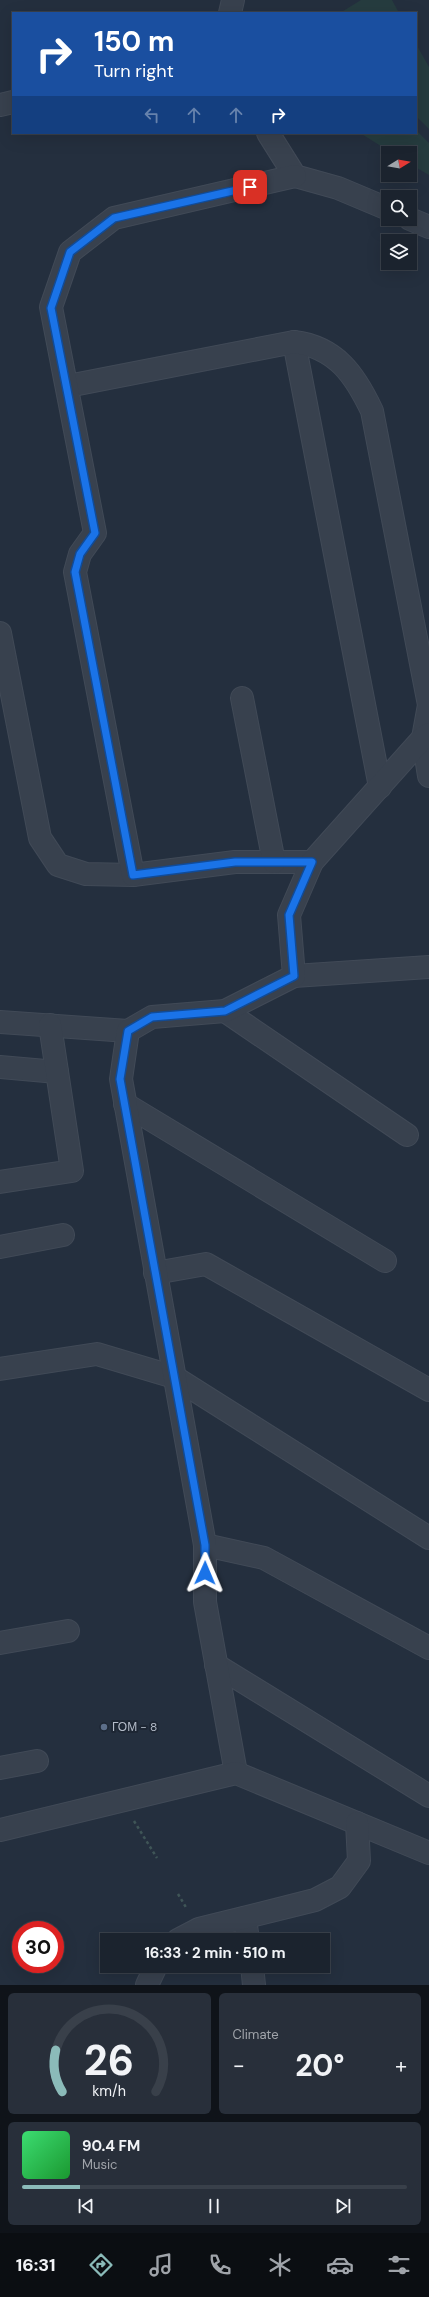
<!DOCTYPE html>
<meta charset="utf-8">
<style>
body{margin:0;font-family:"DM Sans",sans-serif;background:#282f3a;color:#f1f3f6;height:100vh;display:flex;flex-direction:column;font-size:15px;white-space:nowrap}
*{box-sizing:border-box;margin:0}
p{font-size:13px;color:#a0a4aa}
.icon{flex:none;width:22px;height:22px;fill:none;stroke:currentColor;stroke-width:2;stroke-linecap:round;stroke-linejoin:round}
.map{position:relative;height:1985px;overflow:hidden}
.panel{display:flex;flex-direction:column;gap:8px;padding:8px;background:#0f1319;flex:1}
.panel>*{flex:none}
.hud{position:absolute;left:12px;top:12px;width:405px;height:122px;border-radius:0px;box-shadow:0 4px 16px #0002,0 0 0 1px #39404a;background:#1a4fa0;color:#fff;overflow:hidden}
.needle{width:26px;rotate:79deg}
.controls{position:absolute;left:381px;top:146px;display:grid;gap:8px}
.controls a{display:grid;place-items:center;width:36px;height:36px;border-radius:0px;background:#1b232e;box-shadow:0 4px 16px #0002,0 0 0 1px #39404a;font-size:20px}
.speed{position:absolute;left:12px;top:1921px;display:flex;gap:8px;font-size:20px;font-weight:700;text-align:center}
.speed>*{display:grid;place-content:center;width:52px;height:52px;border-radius:50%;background:#1b232e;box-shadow:0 4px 16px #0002,0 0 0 1px #39404a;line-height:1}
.speed .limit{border:6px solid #d22;background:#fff;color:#111}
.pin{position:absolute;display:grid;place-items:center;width:34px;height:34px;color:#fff;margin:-17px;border-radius:8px;box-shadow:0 2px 6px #0006}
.me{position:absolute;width:44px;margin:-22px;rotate:1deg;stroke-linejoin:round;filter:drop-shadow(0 0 3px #0008)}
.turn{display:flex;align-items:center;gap:14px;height:84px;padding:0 16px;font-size:18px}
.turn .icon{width:52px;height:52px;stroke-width:2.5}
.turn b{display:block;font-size:28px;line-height:34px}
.lanes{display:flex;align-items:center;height:38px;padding:0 16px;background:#0003;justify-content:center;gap:20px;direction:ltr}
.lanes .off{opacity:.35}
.big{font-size:30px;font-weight:700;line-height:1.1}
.panel .tile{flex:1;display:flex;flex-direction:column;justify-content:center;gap:6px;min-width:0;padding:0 14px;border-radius:6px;background:#282f3a}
.panel .dial{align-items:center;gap:0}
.dial svg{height:104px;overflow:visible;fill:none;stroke:#39404a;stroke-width:7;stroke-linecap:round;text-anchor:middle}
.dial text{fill:#f1f3f6;stroke:none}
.song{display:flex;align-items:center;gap:12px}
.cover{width:48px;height:48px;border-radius:6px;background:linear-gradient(135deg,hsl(140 70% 55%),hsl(130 70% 35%))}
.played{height:4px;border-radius:2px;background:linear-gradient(90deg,#8bbbb9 15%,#39404a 15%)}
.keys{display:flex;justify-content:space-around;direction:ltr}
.heat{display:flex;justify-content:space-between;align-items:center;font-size:22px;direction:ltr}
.panel .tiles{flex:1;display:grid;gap:8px;grid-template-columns:1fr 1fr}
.tile:last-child{grid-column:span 2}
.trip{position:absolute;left:100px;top:1933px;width:230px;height:40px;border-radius:0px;background:#1b232e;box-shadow:0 4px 16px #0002,0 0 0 1px #39404a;font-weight:700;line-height:40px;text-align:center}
.tab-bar{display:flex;height:64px;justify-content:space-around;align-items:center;background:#0b0e12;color:#a0a4aa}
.tab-bar .icon{width:28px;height:28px}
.tab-bar .on{color:#8bbbb9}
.tab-bar b{font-size:18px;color:#f1f3f6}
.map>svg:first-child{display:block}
</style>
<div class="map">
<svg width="429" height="1985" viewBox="0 0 429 1985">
<rect width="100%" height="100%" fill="#242f3e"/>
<g fill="#263c3f">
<path d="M 361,0 L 392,0 L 399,13 L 340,13 Z"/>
<path d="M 416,44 L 429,67 L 429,129 L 416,116 Z"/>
<path d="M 416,130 L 429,143 L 429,175 L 410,164 L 410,153 L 392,153 L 360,133 L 416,133 Z"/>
</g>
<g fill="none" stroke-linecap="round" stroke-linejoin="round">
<defs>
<g id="minor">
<path d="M 230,13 L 233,0"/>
<path d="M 0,105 L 13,102"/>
<path d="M 268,133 L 295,176 L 338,188 L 388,209"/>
<path d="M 410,219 L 429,227"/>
<path d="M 294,342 L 380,787"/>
<path d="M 68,386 L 294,342 C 336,347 355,375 372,411 L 429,705 L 423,738 L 429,776"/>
<path d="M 0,633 L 40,838 L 58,865 L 86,874 L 133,875 L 235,862 L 312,862"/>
<path d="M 242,698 L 274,862"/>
<path d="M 133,875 L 75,572 L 80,554 L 95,533 L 51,307 L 70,252 L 114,218 L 295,176"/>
<path d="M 294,976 L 429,967"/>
<path d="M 225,1011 L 407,1135"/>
<path d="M 0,1022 L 128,1031"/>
<path d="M 0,1067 L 57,1072"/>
<path d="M 125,1104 L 385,1261"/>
<path d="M 0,1182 L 72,1171 L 50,1025"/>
<path d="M 0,1247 L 63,1235"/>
<path d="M 155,1273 L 206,1264 L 429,1390"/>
<path d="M 0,1369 L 97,1354 L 174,1377 L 429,1538"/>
<path d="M 205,1545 L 264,1558 L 429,1648"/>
<path d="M 0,1643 L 68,1631"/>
<path d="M 216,1665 L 429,1796"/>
<path d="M 0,1768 L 37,1761"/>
<path d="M 236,1773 L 205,1602 L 205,1545 L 121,1079 L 128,1031 L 152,1017 L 225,1011 L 294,976 L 289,915 L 312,862 L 423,738 L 429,734"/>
<path d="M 0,1830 L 236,1773 L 429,1853"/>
<path d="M 245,1918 L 248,1940"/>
<path d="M 178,1940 L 199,1929 L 315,1900 L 340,1887 L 359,1861 L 357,1823"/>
<path d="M 252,1966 L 254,1985"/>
<path d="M 147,1985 L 156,1966"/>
</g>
</defs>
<use href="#minor" stroke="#414a57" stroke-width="24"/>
<g stroke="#3f5557" stroke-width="2.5" stroke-dasharray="3 3" stroke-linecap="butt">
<path d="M 134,1821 L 157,1858"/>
<path d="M 178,1894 L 187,1909"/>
</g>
<use href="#minor" stroke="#38414e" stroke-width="22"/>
</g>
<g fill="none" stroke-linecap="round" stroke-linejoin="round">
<defs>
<path id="route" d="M 205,1573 L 205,1545 L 120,1079 L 128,1031 L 152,1017 L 225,1011 L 294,976 L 289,915 L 312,862 L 235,862 L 133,875 L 75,572 L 80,554 L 95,533 L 51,308 L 70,252 L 114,218 L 250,187"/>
</defs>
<use href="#route" stroke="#114b97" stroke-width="10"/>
<use href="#route" stroke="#1a73e8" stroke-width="7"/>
</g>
<circle fill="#5c6f8a" stroke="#1d2633" stroke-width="1.5" cx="104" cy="1727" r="4"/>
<g text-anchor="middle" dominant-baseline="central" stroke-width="4" stroke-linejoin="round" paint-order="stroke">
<g font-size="12" fill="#b4bcc9" stroke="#1d2633" text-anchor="start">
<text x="112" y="1727">ГОМ - 8</text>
</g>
</g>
</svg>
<div class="controls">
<a><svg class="needle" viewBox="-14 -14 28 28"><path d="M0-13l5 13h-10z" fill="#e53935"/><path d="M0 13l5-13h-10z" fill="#a0a4aa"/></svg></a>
<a><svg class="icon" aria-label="search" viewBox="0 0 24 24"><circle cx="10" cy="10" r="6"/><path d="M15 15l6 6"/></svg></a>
<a><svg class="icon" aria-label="layers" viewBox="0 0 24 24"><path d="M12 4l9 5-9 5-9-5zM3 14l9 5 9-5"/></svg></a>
</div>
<div class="speed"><div class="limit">30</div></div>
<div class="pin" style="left:250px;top:187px;background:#d93025"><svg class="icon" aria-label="arrive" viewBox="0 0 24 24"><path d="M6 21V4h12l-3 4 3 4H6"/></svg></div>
<svg class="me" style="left:205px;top:1573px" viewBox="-20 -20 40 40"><path d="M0-17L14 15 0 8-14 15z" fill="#1a73e8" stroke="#fff" stroke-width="4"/></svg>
<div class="trip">16:33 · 2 min · 510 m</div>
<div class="hud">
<div class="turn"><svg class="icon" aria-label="right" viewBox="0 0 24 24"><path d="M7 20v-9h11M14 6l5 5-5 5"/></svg><div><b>150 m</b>Turn right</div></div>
<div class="lanes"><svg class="icon off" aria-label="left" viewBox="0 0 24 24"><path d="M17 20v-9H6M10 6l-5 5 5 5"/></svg><svg class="icon off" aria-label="ahead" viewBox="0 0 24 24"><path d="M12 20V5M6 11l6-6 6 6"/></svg><svg class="icon off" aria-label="ahead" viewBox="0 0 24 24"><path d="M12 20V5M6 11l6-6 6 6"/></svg><svg class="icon" aria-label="right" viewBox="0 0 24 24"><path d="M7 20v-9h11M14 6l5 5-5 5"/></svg></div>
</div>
</div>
<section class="panel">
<div class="tiles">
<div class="tile dial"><svg viewBox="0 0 100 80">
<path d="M14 69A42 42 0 1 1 86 69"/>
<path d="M14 69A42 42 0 0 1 9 37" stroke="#8bbbb9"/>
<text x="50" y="56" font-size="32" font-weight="700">26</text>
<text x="50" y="72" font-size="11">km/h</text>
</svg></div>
<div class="tile"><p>Climate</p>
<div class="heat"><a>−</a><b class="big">20°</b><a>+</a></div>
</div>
<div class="tile">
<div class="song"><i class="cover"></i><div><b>90.4 FM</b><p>Music</p></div></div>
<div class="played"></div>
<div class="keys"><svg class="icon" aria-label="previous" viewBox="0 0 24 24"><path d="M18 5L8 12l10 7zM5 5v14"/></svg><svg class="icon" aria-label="pause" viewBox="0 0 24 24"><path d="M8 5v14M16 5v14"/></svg><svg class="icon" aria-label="next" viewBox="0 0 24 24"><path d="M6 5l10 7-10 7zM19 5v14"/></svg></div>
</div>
</div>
</section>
<nav class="tab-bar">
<b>16:31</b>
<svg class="icon on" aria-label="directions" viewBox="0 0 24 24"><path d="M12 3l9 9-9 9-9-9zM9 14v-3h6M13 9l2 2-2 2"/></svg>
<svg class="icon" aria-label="music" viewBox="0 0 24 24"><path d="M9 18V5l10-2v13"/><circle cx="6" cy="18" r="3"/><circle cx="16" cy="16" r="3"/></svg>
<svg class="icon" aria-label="phone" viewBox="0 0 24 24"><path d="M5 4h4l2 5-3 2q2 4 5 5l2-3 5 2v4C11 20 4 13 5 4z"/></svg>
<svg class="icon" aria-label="climate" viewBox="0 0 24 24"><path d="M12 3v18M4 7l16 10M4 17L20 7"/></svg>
<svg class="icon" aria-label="car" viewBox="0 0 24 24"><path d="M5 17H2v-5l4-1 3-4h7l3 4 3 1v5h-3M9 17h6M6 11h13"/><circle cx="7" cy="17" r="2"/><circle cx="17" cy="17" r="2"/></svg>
<svg class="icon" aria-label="filters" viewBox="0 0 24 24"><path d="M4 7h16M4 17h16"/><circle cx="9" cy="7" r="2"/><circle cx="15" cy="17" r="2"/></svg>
</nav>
